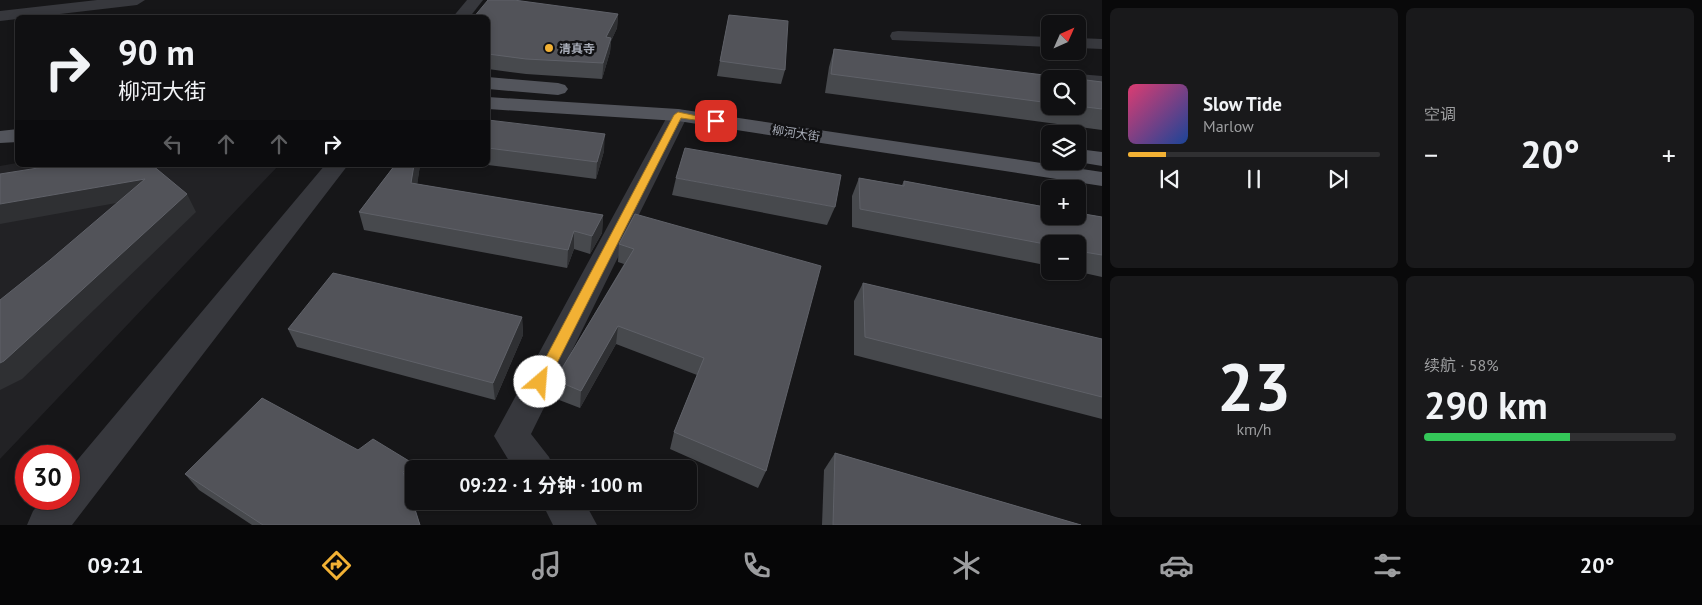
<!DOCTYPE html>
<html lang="zh">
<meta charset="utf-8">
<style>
body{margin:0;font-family:"PT Sans","Noto Sans SC",sans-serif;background:#19191b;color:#f1f3f6;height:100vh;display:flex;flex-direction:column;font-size:19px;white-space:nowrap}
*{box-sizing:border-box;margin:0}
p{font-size:16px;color:#9c9d9f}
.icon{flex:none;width:28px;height:28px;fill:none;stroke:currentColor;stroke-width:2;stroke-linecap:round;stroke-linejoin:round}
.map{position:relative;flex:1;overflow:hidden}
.panel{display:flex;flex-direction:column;gap:8px;padding:8px;background:#09090a;width:600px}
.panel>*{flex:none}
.banner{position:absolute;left:15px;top:15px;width:475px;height:152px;border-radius:8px;box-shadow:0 2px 8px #0003,0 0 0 1px #303032;background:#101012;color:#f1f3f6;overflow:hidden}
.needle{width:32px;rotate:45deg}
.fabs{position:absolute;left:1041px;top:15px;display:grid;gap:10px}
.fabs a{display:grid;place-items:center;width:45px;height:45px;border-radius:8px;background:#101012;box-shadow:0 2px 8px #0003,0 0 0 1px #303032;font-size:25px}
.speed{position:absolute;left:15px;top:445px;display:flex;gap:10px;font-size:25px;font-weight:700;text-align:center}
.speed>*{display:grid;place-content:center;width:65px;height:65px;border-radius:50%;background:#101012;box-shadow:0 2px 8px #0003,0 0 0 1px #303032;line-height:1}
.speed .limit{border:8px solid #d22;background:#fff;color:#111}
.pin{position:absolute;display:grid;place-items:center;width:42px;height:42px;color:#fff;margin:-21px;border-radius:10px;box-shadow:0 2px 8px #0006}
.me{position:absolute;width:55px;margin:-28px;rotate:27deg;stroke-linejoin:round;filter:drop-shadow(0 0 4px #0008)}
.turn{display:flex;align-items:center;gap:18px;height:105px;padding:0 20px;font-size:22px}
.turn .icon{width:65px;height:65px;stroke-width:2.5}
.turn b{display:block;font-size:35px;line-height:42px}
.lanes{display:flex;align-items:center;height:48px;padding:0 20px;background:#0003;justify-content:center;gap:25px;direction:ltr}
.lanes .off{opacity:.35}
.big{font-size:38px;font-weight:700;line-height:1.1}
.panel .card{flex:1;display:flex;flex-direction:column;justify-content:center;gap:8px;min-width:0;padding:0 18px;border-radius:8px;background:#19191b}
.panel .dial{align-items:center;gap:0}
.dial b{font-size:65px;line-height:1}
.song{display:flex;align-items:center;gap:15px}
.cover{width:60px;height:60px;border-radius:8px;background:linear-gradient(135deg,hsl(340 70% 55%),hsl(220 70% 35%))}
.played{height:5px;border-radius:2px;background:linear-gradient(90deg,#f2b134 15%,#303032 15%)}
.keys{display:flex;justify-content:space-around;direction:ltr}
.heat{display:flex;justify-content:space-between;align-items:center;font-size:28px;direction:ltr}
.charge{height:8px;border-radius:4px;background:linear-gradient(90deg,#34c759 58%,#303032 0)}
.panel .tiles{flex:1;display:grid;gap:8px;grid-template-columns:repeat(2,1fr)}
.trip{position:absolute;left:405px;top:460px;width:292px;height:50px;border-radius:8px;background:#101012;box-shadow:0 2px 8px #0003,0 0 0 1px #303032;font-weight:700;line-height:50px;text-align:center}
.tab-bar{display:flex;height:80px;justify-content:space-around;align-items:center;background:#060607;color:#9c9d9f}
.tab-bar .icon{width:35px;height:35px}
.tab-bar .selected{color:#f2b134}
.tab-bar b{font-size:22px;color:#f1f3f6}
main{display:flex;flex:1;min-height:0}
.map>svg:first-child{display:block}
</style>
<main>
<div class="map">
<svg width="1102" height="525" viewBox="0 0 1102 525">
<rect width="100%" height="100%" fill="#161618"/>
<path fill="#222225" d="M 17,163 L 18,165 L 279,165 L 0,459 L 0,166 Z"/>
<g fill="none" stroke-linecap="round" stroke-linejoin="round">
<g fill="#37383d" fill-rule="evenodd">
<path d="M 97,0 L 145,0 L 137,5 L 0,21 L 0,11 Z"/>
<path d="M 467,0 L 483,0 L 469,18 L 452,18 Z"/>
<path d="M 898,31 L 1050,37 L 1050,47 L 892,40 L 890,36 L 892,32 Z"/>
<path d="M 1078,38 L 1102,39 L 1102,49 L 1078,48 Z"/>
<path d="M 1078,74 L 1102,76 L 1102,88 L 1078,86 L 1078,79 L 1069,79 Z"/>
<path d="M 678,109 L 685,111 L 688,115 L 531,434 L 549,457 L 554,469 L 514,469 L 494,436 L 668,115 L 671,111 Z"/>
<path d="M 325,165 L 348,165 L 72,525 L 27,525 L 33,511 L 44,499 L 69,499 L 69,470 Z"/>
<path d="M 541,501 L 584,501 L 597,525 L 553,525 Z"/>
</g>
<g fill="#53555c" fill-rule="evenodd">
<path d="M 488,77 L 558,83 L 565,85 L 568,89 L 565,93 L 558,95 L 488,89 Z"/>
<path d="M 488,97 L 678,109 L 1102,172 L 1102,186 L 678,121 L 488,109 Z"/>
<path d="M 18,129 L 18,142 L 0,143 L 0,131 Z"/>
<path d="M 1078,149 L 1102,152 L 1102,166 L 1072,161 L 1078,161 Z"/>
</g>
</g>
<g fill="#47494d">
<path d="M 618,14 L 617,28 L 611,41 L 610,52 L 602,79 L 526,74 L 488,69 L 488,18 Z"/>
<path d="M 729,15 L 785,70 L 781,84 L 717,76 Z"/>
<path d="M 834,49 L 1050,79 L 1050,106 L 1078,106 L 1102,82 L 1102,130 L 825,93 L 829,67 Z"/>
<path d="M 488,120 L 604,151 L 596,179 L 488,165 Z"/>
<path d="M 395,165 L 420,165 L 417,184 L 603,215 L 602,233 L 590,254 L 574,249 L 567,268 L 364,230 L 359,212 Z"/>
<path d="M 676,178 L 835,207 L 827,225 L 672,195 Z"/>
<path d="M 859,178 L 902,185 L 904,181 L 1102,217 L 1102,277 L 1075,271 L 1078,271 L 1078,244 L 1050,244 L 1050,266 L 852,227 L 852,196 Z"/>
<path d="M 635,214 L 766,471 L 758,488 L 670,449 L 674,432 L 697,375 L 616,344 L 580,408 L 554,398 L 555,380 L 624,264 L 618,262 L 619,244 Z"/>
<path d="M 863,283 L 1102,339 L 1102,419 L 854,355 L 854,301 Z"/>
<path d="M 522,317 L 523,335 L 495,400 L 297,347 L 288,329 Z"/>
<path d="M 835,453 L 1081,525 L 822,525 L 824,470 Z"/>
<path d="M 185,474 L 409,489 L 420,525 L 252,525 L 199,490 Z"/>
</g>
<g fill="#2f3033">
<path d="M 618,14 L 617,28 L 611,41 L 610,52 L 602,79 L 606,37 Z"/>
<path d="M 605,134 L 604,151 L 596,179 L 597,162 Z"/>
<path d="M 414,165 L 420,165 L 415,201 L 411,183 Z"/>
<path d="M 145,179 L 155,196 L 0,224 L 0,204 Z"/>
<path d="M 187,194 L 196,212 L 22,379 L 0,390 L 0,363 Z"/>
<path d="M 603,215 L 602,233 L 590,254 L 592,236 Z"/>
<path d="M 574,231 L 574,249 L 567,268 L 568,250 Z"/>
<path d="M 522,317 L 523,335 L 495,400 L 493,383 Z"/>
<path d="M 618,326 L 616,344 L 580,408 L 581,391 Z"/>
<path d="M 414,464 L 416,469 L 414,469 L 414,485 L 409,489 L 420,525 L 403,472 Z"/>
</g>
<g fill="#525359" stroke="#5f6168">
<path d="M 488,0 L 514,0 L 618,14 L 606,37 L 611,38 L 603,63 L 526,59 L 488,54 L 488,18 L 473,18 Z"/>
<path d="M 729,15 L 788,21 L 785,70 L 720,61 Z"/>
<path d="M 834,49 L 1076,79 L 1050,79 L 1050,103 L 831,74 Z"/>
<path d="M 1078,79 L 1102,82 L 1102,109 L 1078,106 Z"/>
<path d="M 488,120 L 605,134 L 597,162 L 488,148 Z"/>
<path d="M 685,148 L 841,175 L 835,207 L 676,178 Z"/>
<path d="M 57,165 L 152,165 L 187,194 L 4,361 L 0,363 L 0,300 L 50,260 L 145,179 L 0,204 L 0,174 Z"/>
<path d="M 395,165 L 414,165 L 411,183 L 603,215 L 592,236 L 574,231 L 568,250 L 359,212 Z"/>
<path d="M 859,178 L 904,186 L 904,181 L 1050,208 L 1050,216 L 1078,216 L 1078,213 L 1102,217 L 1102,255 L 1078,251 L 1078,244 L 1050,244 L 1050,245 L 860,209 Z"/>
<path d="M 635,214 L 821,266 L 766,471 L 674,432 L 704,358 L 618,326 L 581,391 L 555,380 L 634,249 L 619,244 Z"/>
<path d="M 333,273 L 522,317 L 493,383 L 288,329 Z"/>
<path d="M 863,283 L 1102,339 L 1102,397 L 865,337 Z"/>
<path d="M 262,398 L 358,450 L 373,439 L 414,464 L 403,472 L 420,525 L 263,525 L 185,474 Z"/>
<path d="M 835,453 L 1081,525 L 833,525 Z"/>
</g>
<path fill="#f2b134" stroke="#9d7322" d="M 678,112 L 721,121 L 716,123 L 681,118 L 545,387 L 535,387 L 533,382 L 535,378 L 674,115 Z"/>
<circle fill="#f2b134" stroke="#111113" stroke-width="2" cx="549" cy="48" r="5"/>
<g text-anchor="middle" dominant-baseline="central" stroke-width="5" stroke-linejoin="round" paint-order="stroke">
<g font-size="12" font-weight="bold" fill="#a8adb8" stroke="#111113" text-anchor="start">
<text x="559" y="48">清真寺</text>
</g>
<g font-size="12" fill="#a8adb8" stroke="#111113">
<text transform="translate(796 133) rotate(9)">柳河大街</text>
</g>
</g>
</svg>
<div class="fabs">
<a><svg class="needle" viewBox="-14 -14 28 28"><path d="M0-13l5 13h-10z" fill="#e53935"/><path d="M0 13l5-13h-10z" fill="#9c9d9f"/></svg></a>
<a><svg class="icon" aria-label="search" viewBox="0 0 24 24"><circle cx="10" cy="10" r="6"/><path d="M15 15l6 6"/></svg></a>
<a><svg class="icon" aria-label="layers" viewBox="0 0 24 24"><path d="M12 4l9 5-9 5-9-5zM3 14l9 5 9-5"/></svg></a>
<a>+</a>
<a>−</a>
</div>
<div class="speed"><div class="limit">30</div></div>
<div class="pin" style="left:716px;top:121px;background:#d93025"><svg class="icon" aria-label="arrive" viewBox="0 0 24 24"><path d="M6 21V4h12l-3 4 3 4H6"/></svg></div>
<svg class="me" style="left:540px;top:382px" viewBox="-20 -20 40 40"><circle r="19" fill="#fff"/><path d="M0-13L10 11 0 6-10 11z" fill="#f2b134"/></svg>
<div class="trip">09:22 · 1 分钟 · 100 m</div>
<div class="banner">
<div class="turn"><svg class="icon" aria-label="right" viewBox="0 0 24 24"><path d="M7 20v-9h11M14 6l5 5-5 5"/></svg><div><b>90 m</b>柳河大街</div></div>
<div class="lanes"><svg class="icon off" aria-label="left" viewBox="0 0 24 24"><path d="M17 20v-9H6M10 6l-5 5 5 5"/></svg><svg class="icon off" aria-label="ahead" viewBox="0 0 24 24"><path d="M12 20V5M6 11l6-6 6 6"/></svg><svg class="icon off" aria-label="ahead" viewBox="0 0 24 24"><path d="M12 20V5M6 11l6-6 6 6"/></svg><svg class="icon" aria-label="right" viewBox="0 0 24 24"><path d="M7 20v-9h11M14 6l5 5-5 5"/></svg></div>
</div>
</div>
<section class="panel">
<div class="tiles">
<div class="card">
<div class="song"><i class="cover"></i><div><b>Slow Tide</b><p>Marlow</p></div></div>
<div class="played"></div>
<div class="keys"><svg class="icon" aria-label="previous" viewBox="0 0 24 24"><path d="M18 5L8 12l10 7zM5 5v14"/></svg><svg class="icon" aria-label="pause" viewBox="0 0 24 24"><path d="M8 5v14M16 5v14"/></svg><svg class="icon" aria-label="next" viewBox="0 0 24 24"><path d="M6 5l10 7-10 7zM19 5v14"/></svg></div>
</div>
<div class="card"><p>空调</p>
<div class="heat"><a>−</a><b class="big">20°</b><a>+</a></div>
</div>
<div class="card dial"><b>23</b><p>km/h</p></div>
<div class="card"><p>续航 · 58%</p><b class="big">290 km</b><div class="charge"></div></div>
</div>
</section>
</main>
<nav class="tab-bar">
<b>09:21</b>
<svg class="icon selected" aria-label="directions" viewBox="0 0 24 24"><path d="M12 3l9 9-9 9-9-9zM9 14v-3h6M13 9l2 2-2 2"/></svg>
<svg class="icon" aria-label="music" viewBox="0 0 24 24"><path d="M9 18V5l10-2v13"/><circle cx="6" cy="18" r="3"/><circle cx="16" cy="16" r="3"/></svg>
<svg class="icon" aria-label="phone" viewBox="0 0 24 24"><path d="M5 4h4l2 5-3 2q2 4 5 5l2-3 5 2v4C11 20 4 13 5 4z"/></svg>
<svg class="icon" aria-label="climate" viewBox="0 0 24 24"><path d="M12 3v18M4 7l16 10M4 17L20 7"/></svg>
<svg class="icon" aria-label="car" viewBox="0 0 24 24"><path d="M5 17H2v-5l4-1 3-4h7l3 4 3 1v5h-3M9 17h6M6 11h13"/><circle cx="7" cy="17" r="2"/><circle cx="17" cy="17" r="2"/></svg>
<svg class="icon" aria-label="filters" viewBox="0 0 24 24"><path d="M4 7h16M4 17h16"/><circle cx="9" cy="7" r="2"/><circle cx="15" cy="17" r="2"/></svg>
<b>20°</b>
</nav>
